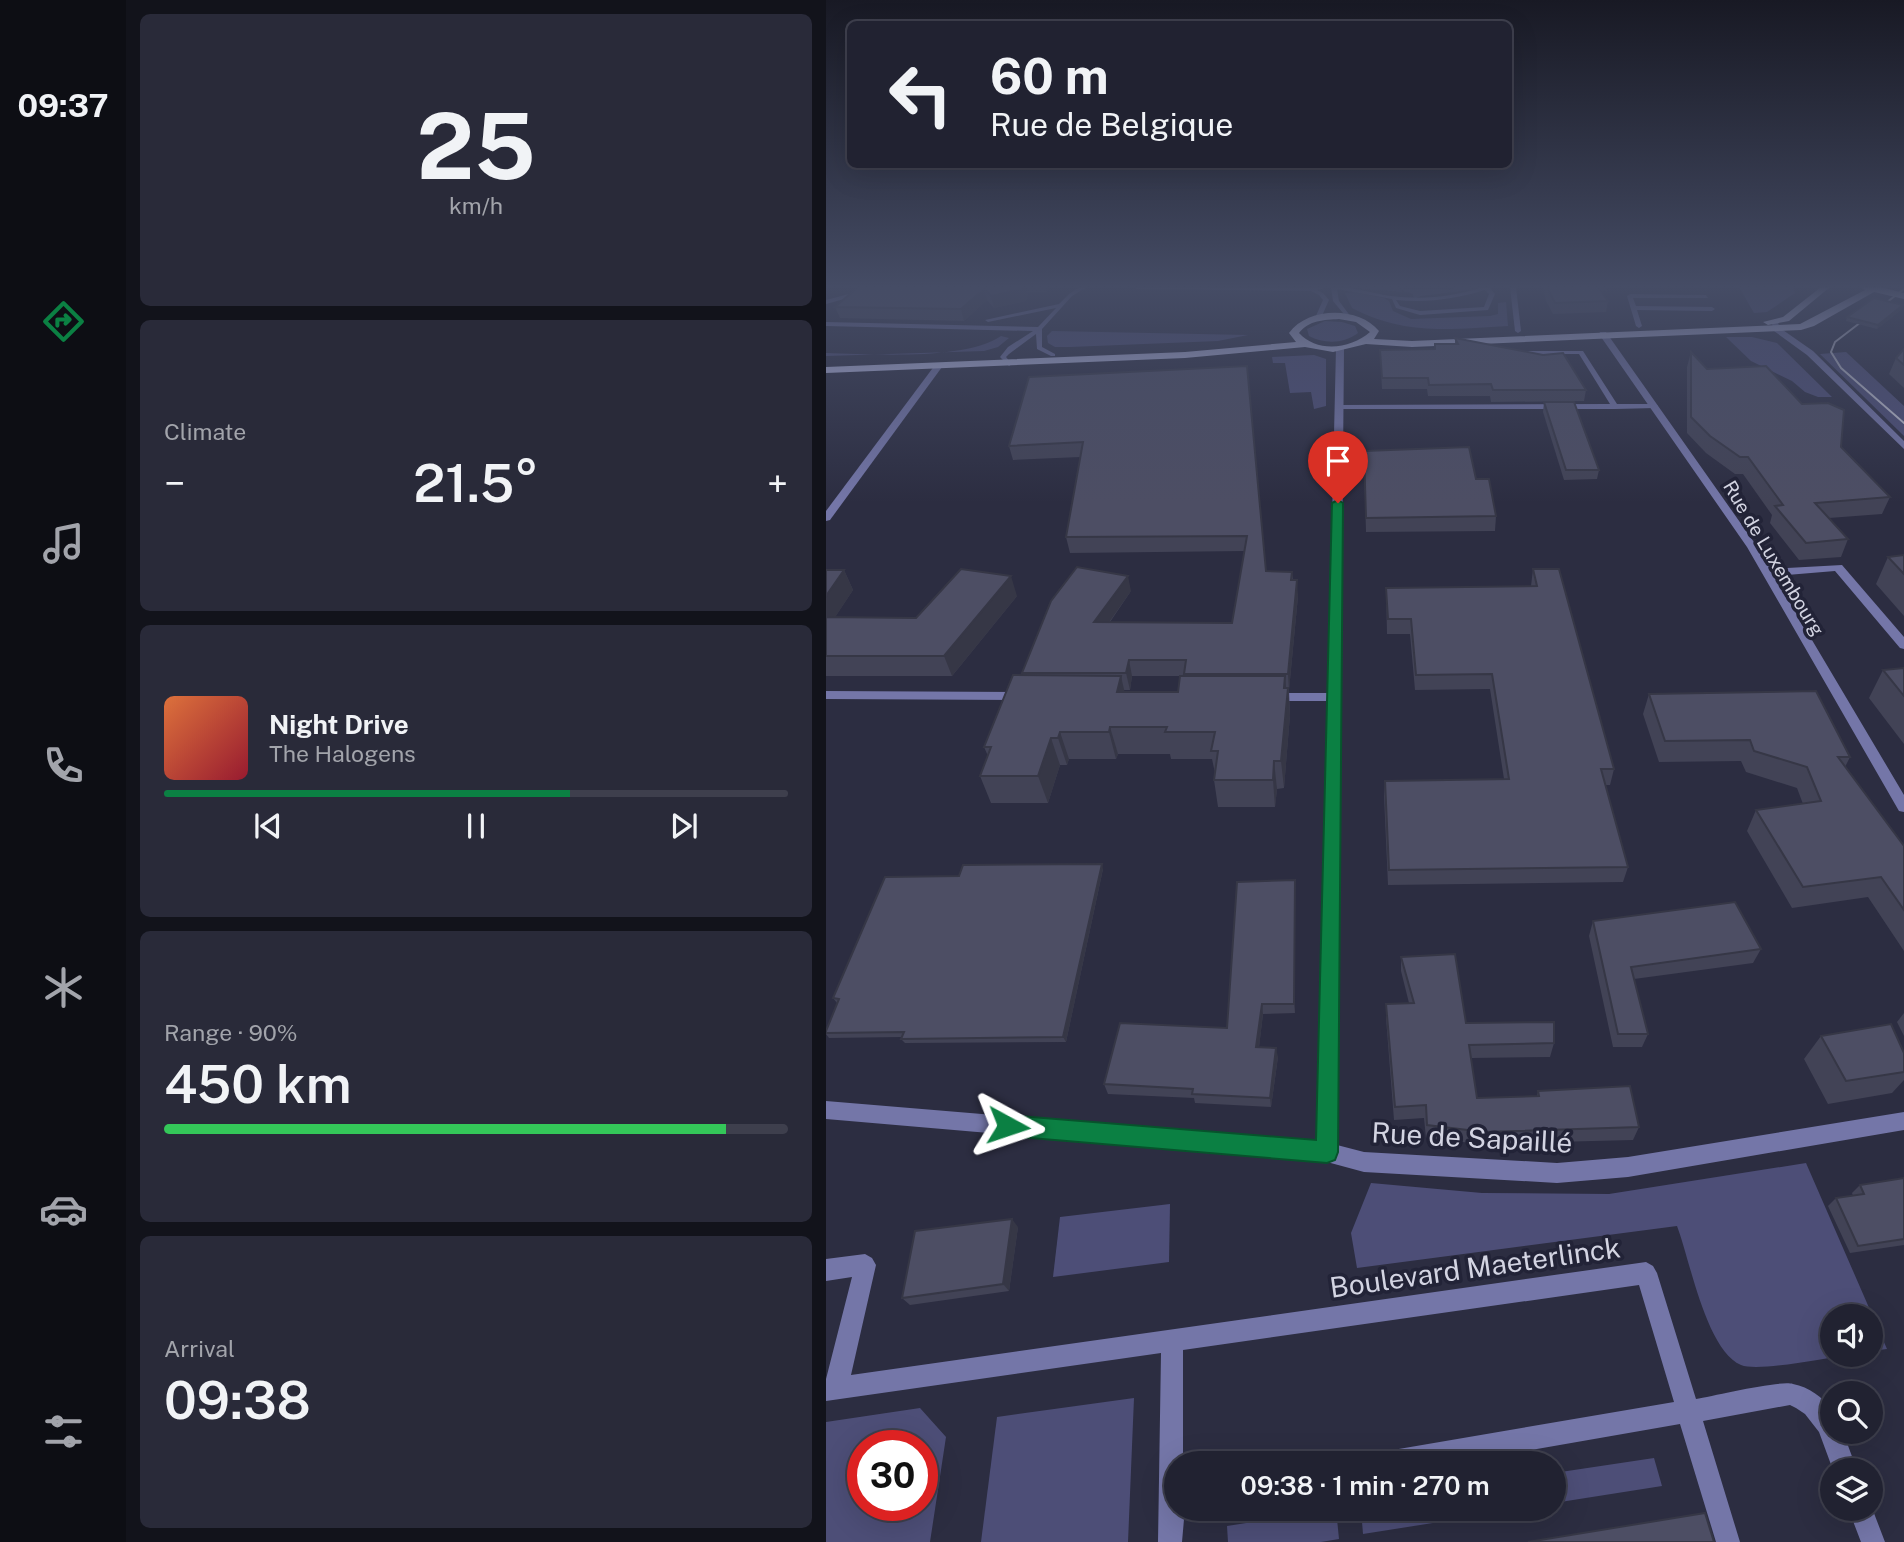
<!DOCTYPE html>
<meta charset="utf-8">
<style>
body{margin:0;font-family:"Public Sans",sans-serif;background:#292a39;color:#f1f3f6;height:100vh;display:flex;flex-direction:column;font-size:26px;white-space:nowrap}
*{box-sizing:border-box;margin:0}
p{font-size:23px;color:#a2a4ab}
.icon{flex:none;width:38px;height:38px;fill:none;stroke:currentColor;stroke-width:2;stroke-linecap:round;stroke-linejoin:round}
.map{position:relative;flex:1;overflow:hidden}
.sheet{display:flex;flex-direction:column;gap:14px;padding:14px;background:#12131b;width:700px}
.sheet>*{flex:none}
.banner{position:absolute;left:21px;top:21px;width:665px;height:147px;border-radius:10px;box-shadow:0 7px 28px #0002,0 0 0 2px #3e3f4d;background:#212231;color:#f1f3f6;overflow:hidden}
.buttons{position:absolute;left:994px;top:1304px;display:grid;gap:14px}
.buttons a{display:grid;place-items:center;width:63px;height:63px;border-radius:50%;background:#212231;box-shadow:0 7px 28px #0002,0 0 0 2px #3e3f4d;font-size:35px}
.speed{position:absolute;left:21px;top:1430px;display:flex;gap:14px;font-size:35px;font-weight:700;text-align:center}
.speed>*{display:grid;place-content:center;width:91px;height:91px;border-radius:50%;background:#212231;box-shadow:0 7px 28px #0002,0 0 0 2px #3e3f4d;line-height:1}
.speed .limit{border:10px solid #d22;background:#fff;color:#111}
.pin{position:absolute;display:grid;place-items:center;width:60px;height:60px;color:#fff;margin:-72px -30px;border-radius:50% 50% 50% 0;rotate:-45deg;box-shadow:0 0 7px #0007}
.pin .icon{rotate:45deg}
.me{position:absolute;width:77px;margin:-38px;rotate:95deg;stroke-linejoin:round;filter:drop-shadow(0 0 5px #0008)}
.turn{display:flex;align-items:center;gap:24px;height:147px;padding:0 28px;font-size:32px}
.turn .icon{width:91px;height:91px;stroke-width:2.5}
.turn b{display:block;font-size:49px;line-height:60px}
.big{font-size:52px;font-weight:600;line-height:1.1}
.sheet .widget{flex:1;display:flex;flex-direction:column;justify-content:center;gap:10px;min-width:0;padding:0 24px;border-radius:10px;background:#292a39}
.sheet .dial{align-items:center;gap:0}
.dial b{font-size:91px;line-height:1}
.song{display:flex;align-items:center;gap:21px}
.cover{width:84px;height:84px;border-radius:10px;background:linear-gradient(135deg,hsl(20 70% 55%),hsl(350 70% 35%))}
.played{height:7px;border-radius:4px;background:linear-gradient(90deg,#0b8043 65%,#3e3f4d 65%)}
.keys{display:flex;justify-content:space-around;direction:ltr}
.heat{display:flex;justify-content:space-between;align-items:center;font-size:38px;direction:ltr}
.charge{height:10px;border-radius:5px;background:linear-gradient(90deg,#34c759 90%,#3e3f4d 0)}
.trip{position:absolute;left:338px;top:1451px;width:402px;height:70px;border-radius:35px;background:#212231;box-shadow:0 7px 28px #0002,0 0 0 2px #3e3f4d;font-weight:600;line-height:70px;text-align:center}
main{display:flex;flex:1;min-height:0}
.tab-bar{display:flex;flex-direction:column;width:126px;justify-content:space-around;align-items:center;background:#0d0e14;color:#a2a4ab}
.tab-bar .icon{width:49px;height:49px}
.tab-bar .selected{color:#0b8043}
.tab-bar b{font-size:32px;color:#f1f3f6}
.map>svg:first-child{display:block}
</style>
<main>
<nav class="tab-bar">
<b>09:37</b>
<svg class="icon selected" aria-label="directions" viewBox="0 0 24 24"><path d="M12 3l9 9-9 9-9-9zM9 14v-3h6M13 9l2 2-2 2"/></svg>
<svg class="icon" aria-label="music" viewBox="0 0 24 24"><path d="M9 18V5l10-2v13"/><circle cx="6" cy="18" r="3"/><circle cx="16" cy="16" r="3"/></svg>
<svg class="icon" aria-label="phone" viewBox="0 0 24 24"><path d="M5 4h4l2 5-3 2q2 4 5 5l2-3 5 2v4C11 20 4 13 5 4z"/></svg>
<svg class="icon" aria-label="climate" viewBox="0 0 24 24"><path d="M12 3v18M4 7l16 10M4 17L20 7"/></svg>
<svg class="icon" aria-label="car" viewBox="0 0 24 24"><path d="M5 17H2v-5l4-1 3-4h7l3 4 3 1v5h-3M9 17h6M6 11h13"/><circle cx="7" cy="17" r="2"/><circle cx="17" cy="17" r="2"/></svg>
<svg class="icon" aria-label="filters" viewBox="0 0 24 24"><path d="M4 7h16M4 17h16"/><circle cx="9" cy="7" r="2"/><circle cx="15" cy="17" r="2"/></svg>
</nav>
<section class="sheet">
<div class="widget dial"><b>25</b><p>km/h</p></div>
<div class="widget"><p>Climate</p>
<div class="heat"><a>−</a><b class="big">21.5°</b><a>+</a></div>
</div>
<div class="widget">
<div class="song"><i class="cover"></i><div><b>Night Drive</b><p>The Halogens</p></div></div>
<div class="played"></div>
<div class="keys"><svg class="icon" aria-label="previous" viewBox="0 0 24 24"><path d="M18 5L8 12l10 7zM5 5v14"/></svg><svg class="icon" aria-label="pause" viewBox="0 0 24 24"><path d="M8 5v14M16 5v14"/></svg><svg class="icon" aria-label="next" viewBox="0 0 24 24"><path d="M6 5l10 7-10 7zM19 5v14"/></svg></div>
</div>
<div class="widget"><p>Range · 90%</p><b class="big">450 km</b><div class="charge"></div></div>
<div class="widget"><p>Arrival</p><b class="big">09:38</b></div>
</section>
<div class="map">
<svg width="1078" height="1542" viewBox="0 0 1078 1542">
<rect width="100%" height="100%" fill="#2c2d41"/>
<g fill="#4d4e77" fill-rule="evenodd">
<path d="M 521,287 L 624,290 L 631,287 L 650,289 L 595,296 L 588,299 L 587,294 L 572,289 L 577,292 Z"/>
<path d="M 913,287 L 966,287 L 969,293 L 941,312 L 928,313 Z"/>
<path d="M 528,292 L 558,298 L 563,301 L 567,311 L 585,319 L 664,316 L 672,314 L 672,303 L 680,302 L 682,326 C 624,329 580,336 526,308 L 519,293 Z"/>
<path d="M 499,321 L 516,322 L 529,326 L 532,333 C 518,344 498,344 483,336 L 481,329 Z"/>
<path d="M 226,331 L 422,335 L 392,341 L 244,347 L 229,347 L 222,343 L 221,336 Z"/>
<path d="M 175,336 L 183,338 L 172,347 L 158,351 L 0,356 L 0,353 C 45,354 138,361 175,336 Z"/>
<path d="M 900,337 L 926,337 L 951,343 L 1006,397 L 992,397 L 979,392 L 966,381 L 925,361 Z"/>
<path d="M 1020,352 L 1078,406 L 1078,436 L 994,354 Z"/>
<path d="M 488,355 L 500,359 L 500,406 L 488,409 L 485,392 L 464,393 L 459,363 L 447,363 L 446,357 Z"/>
<path d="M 980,1163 L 1061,1349 L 1045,1351 L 1045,1316 L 1006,1316 L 1006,1354 L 1021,1355 C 1000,1358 932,1372 915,1365 C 880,1350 864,1260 851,1226 L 531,1268 L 525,1233 L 545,1183 L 656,1193 L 783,1194 Z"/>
<path d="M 344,1204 L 343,1262 L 227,1277 L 234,1217 Z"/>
<path d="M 308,1398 L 302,1542 L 155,1542 L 171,1417 Z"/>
<path d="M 94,1408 L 120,1437 L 104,1542 L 0,1542 L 0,1422 ZM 37,1446 L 96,1446 L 96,1505 L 37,1505 Z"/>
<path d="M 828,1458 L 836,1486 L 728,1503 L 728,1473 Z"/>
<path d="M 510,1509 L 513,1539 L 495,1542 L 402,1542 L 401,1526 Z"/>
<path d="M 535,1509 L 644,1509 L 645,1517 L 537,1534 Z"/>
</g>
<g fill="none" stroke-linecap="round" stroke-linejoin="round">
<g fill="#7476a8" fill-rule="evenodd">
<path d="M 254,287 L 261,287 L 246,296 L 216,329 L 216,347 L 229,354 L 229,356 L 225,356 L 211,349 L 210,334 L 183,354 L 180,357 L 186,364 L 183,366 L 174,357 L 182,347 L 207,331 L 0,326 L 0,322 L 212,327 L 230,308 L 162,322 L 159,320 L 233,304 L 243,294 Z"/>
<path d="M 308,287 L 482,288 L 503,287 L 491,290 L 497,293 L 503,300 L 495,318 L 492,320 L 489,318 L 497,300 L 493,295 L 485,291 L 311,289 Z"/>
<path d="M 505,287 C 525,286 545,293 565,296 C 597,300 626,297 657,287 L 663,287 L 669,294 L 662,310 L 594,315 L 570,308 L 566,299 L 511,289 L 513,301 L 525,317 L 522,319 L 507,301 ZM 659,290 L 663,294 L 658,307 L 594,311 L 574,306 L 570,300 C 602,303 629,299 659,290 Z"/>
<path d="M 684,287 L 690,287 L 695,331 L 692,333 L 689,331 Z"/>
<path d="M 34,291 L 36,294 L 0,304 L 0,300 Z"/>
<path d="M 804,294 L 880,295 L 882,298 L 807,298 L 810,306 L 886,307 L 889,309 L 886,311 L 811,310 L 816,326 L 813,328 L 810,326 L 801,296 Z"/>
<path d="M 693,351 L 757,351 L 791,404 L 829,404 L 832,406 L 829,408 L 789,409 L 513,409 L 510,407 L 513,405 L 784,404 L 753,354 L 691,354 L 690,353 Z"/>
</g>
<g fill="#7476a8" fill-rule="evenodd">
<path d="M 945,320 L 951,320 L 954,328 L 987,351 L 1078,441 L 1078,449 L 981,355 L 948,331 Z"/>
<path d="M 774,332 L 780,332 L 930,545 L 945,569 L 1016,565 L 1078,637 L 1078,649 L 1074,648 L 1009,571 L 948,576 L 1078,795 L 1078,812 L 1073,811 L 921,547 L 773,334 Z"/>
<path d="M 514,346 L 518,348 L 511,1145 L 538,1152 L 731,1163 L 802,1157 L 1078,1112 L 1078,1130 L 802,1177 L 731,1183 L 538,1172 L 501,1162 L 0,1119 L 0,1101 L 492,1142 L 502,701 L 447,701 L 441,697 L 447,693 L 502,693 L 510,348 Z"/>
<path d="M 109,365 L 116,367 L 4,520 L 0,521 L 0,511 Z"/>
<path d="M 0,691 L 195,692 L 201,696 L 195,700 L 0,699 Z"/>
<path d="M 39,1254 L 46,1258 L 50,1265 L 25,1375 L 820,1262 L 827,1266 L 831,1273 L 870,1399 C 888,1396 953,1380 967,1384 C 983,1387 997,1397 1006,1411 L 1006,1432 L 1017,1432 L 1031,1470 L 1007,1470 L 993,1432 L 979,1414 L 970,1408 L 964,1405 L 877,1421 L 914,1542 L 890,1542 L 854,1424 L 630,1463 L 549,1463 L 553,1455 L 561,1451 L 848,1402 L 813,1285 L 357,1350 L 357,1463 L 350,1463 L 350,1508 L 359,1508 L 356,1542 L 332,1542 L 335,1353 L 0,1401 L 0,1379 L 26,1277 L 0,1281 L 0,1259 Z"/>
<path d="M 1045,1504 L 1046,1508 L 1059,1542 L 1035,1542 L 1022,1508 L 1045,1508 Z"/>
</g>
<g fill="#c2c5ee" fill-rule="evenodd">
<path d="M 995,287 L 1004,287 L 963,321 L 942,325 L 937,322 L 957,317 Z"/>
<path d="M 1035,287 L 1054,287 L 1078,293 L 1078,299 L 1048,292 L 988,326 L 975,330 L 586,347 L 540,344 L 507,352 L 479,347 L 359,358 L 0,373 L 0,367 L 359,352 L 470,342 L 463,333 C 482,307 532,306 553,331 L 548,339 L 586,341 L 974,324 L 1039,290 ZM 513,319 L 530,322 L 544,332 C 525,349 491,353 473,333 C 483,320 498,320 513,319 Z"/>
</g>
<path stroke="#c2c3d2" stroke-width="2" d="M 1078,289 L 1009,342 L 1005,352 L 1015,368 L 1078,423"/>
</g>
<g fill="#424356" fill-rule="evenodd">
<path d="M 32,287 L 224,287 L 220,292 L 202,292 L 200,301 L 168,308 L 161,300 L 138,321 L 14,318 L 9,307 Z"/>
<path d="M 717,287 L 781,287 L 781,291 L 775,291 L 782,301 L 780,312 L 727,314 L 720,301 Z"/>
<path d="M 1077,305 L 1076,309 L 1051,329 L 1020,321 L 1021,317 Z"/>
<path d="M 629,338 L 760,390 L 758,401 L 665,402 L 664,396 L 602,396 L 601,389 L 556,389 L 554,350 L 608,349 L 609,344 L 629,344 Z"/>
<path d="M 1078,349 L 1078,388 L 1063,374 L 1070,358 Z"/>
<path d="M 865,352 L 881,369 L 1015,447 L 1064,497 L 1056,514 L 1003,518 L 1022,539 L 1015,557 L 973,560 L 944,523 L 946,515 L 917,474 L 909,474 L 880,453 L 861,433 L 861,367 Z"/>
<path d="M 421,366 L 440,571 L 466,572 L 467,580 L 472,596 L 463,690 L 464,715 L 458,788 L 451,789 L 449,807 L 392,807 L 388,780 L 389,773 L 386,759 L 345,759 L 344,754 L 292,754 L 290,759 L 243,759 L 241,765 L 234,765 L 222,803 L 165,803 L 154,776 L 162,756 L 158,747 L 197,675 L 196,673 L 305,591 L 284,622 L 406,623 L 419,551 L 244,553 L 240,537 L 254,457 L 187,460 L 183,446 ZM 306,676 L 354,676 L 352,692 L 298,692 L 298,690 L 304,690 Z"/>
<path d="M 718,402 L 773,470 L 771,479 L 738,480 L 717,412 Z"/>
<path d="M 538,465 L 670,516 L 669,531 L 540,532 Z"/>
<path d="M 1078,555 L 1078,616 L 1050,584 L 1062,557 Z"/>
<path d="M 707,569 L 788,769 L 784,785 L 779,785 L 802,867 L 797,882 L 562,885 L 558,796 L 559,781 L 678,779 L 664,689 L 589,690 L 584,634 L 561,634 L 560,588 L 705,586 Z"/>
<path d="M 0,570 L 18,570 L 27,590 L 9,617 L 90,618 L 191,596 L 126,676 L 0,676 Z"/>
<path d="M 1078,668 L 1078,744 L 1043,698 L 1057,670 Z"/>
<path d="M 823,694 L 1024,757 L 1019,767 L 1078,846 L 1078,951 L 1042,897 L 966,908 L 921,831 L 930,810 L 977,804 L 971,788 L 920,772 L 915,761 L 833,762 L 817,714 Z"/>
<path d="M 277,869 L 240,1042 L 79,1043 L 75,1039 L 76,1037 L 3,1038 L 0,1034 L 0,1031 L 11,1003 L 7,998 L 133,876 Z"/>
<path d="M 469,880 L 469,1013 L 437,1014 L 433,1047 L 452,1057 L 445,1107 L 369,1103 L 368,1098 L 282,1094 L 278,1084 L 401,1028 Z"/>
<path d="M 767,921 L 935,949 L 927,963 L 808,979 L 822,1034 L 816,1047 L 787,1047 L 763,936 Z"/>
<path d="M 575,957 L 640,1023 L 728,1043 L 724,1057 L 645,1058 L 651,1098 L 711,1096 L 712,1091 L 813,1127 L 807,1140 L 655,1144 L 600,1138 L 598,1118 L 568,1120 L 560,1018 L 560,1004 L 583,1003 L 575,971 Z"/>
<path d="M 1078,1013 L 1078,1036 L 1071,1022 Z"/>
<path d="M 995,1036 L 1078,1053 L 1078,1080 L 1066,1093 L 1002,1104 L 978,1059 Z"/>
<path d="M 1078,1178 L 1078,1245 L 1024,1253 L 1002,1206 L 1010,1198 L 1027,1196 L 1026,1193 L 1034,1185 Z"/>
<path d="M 192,1227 L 183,1291 L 84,1305 L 76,1298 Z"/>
</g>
<g fill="#363746">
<path d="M 198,287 L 201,287 L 202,292 L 200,301 L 168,308 L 165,296 Z"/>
<path d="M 218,287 L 224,287 L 220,292 Z"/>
<path d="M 158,289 L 161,300 L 138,321 L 135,309 Z"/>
<path d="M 1077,305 L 1076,309 L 1051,329 L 1052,325 Z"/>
<path d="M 18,570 L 27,590 L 0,631 L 0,596 Z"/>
<path d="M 185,576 L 191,596 L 126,676 L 118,656 Z"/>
<path d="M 302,576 L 305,591 L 272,638 L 268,622 Z"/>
<path d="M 471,580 L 472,596 L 463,690 L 462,674 Z"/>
<path d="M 303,660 L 306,676 L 304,690 L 300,673 Z"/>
<path d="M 295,676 L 301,703 L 291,692 Z"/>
<path d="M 459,676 L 461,700 L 462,688 L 464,715 L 458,788 L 455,761 Z"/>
<path d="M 284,727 L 292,754 L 290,759 L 283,732 Z"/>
<path d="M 234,732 L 243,759 L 241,765 L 232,738 Z"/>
<path d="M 225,738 L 234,765 L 222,803 L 212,776 Z"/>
<path d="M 448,761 L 451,789 L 449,807 L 447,780 Z"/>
<path d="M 276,864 L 277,869 L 240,1042 L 237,1037 Z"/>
<path d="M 469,880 L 469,1013 L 468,1004 Z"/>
<path d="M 436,1004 L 437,1014 L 432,1056 L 430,1047 Z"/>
<path d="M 450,1048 L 452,1057 L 445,1107 L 444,1098 Z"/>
<path d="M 186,1219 L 192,1227 L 183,1291 L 177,1284 Z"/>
</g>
<g fill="#4d4e64" stroke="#363746" stroke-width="2">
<path d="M 32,287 L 198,287 L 197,289 L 165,296 L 158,289 L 135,309 L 9,307 Z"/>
<path d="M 721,287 L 772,287 L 782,301 L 729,303 Z"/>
<path d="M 1048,298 L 1077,305 L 1052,325 L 1021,317 Z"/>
<path d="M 629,338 L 717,355 L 737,353 L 760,390 L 667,390 L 665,384 L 603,385 L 602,378 L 556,378 L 554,350 L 609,349 L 609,344 L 632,344 Z"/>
<path d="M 1078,349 L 1078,365 L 1070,358 Z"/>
<path d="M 865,352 L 881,369 L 940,366 L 976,404 L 1002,403 L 1018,410 L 1015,447 L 1064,497 L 989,503 L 1022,539 L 980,543 L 949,506 L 957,505 L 922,457 L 914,457 L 884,436 L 865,417 Z"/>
<path d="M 421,366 L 440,571 L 466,572 L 465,580 L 471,580 L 462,674 L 358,674 L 360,660 L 303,660 L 300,673 L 196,673 L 225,601 L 251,567 L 302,576 L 268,622 L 406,623 L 421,536 L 240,537 L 257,442 L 183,446 L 203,377 Z"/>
<path d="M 718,402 L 748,402 L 773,470 L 740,470 Z"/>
<path d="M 643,447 L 650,479 L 663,479 L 670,516 L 540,518 L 538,451 Z"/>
<path d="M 1078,555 L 1078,574 L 1062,557 Z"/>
<path d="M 135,569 L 185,576 L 118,656 L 0,656 L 0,617 L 90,618 Z"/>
<path d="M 707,569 L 733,569 L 788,769 L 775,769 L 802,867 L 563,870 L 559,781 L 683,779 L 666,674 L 590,675 L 585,619 L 562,619 L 560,588 L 711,586 Z"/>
<path d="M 0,570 L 18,570 L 0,596 Z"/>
<path d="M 1078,668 L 1078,696 L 1057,670 Z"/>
<path d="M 187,675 L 295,676 L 291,692 L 352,692 L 354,676 L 459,676 L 458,688 L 462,688 L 455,761 L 448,761 L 447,780 L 388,780 L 392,751 L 385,751 L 389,732 L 339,732 L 341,727 L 284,727 L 283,732 L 234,732 L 232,738 L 225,738 L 212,776 L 154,776 L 165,747 L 158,747 Z"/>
<path d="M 990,691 L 1024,757 L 1012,757 L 1078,846 L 1078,910 L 1055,877 L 977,887 L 930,810 L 995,801 L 981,767 L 928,751 L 924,740 L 839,741 L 823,694 Z"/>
<path d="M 276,864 L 237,1037 L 75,1039 L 78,1032 L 0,1033 L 0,1031 L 13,999 L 7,998 L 59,877 L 133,876 L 137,865 Z"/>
<path d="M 469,880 L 468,1004 L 436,1004 L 430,1047 L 450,1048 L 444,1098 L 366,1094 L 367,1089 L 278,1084 L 294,1023 L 401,1028 L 411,882 Z"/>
<path d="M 909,902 L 935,949 L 805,967 L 822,1034 L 792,1034 L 767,921 Z"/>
<path d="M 629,954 L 640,1023 L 728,1022 L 728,1043 L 643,1045 L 651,1098 L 713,1096 L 712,1091 L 804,1086 L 813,1127 L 658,1132 L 601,1125 L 600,1105 L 569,1107 L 560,1004 L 588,1003 L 575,957 Z"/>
<path d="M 1065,1024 L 1078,1053 L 1078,1072 L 1020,1081 L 995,1036 Z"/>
<path d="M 1078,1178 L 1078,1239 L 1032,1246 L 1010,1198 L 1038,1194 L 1034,1185 Z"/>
<path d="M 186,1219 L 177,1284 L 76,1298 L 89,1231 Z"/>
<path d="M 879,1513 L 888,1542 L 702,1542 Z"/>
</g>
<linearGradient id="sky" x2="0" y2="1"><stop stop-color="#181924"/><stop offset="0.57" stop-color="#454c65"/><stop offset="1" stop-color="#454c65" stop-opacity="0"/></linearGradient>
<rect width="1078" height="503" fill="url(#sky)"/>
<path fill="#0b8043" stroke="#07532c" stroke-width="2" d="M 512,500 L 517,503 L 512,1152 L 509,1160 L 501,1163 L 182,1136 L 175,1133 L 171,1126 L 175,1118 L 182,1115 L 490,1140 L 506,503 Z"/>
<g text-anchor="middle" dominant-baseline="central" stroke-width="7" stroke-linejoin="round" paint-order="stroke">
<g font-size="19" fill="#d3d4e2" stroke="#222337">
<text transform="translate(948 558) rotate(59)">Rue de Luxembourg</text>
</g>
<g font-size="28" fill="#d3d4e2" stroke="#222337">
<text transform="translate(646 1137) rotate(3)">Rue de Sapaillé</text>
<text transform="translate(649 1267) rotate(-8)">Boulevard Maeterlinck</text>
</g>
</g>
</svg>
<div class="buttons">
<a><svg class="icon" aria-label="sound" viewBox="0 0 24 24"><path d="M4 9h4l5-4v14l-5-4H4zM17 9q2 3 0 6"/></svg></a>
<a><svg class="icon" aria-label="search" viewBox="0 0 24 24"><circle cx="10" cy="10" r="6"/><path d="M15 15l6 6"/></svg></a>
<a><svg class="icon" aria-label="layers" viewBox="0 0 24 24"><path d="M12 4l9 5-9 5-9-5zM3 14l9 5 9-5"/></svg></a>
</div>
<div class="speed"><div class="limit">30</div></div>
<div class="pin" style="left:512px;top:503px;background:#d93025"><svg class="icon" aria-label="arrive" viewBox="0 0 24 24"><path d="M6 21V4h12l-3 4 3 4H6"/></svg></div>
<svg class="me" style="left:182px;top:1126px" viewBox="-20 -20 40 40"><path d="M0-17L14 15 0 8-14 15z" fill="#0b8043" stroke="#fff" stroke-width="4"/></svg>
<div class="trip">09:38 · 1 min · 270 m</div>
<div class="banner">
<div class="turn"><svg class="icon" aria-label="left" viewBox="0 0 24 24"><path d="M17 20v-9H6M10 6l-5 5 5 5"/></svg><div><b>60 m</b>Rue de Belgique</div></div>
</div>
</div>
</main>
